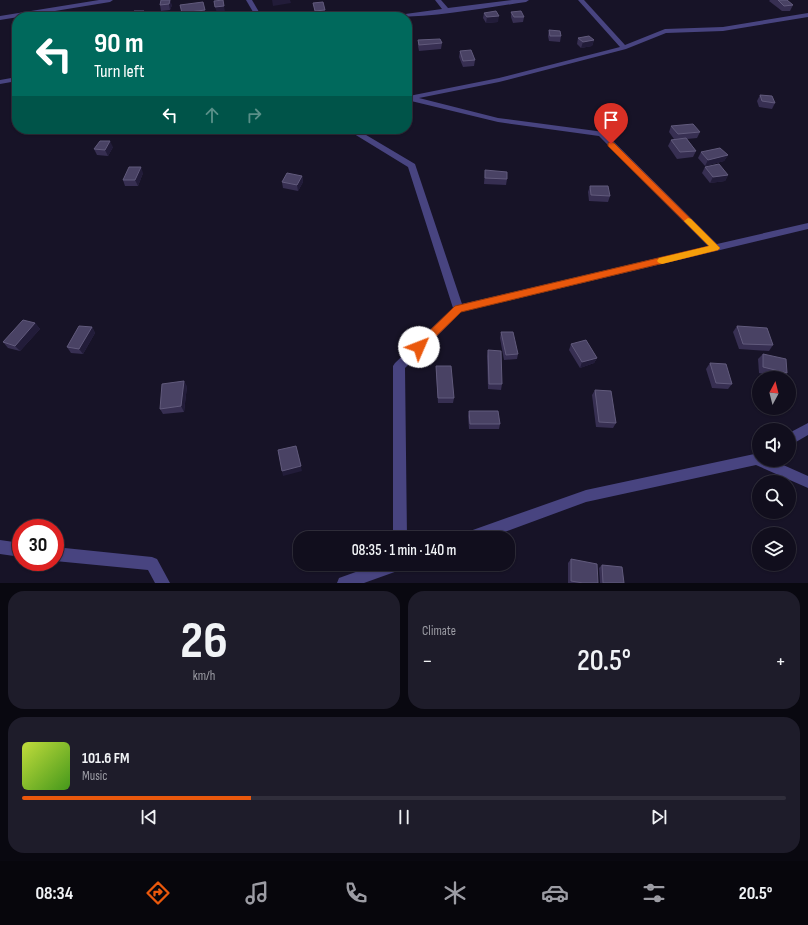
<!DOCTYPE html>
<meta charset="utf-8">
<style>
body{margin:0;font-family:"Sofia Sans Condensed",sans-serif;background:#1e1c2a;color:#f1f3f6;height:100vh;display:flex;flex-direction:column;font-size:15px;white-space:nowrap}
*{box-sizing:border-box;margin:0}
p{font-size:13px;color:#9c9ca4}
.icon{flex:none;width:22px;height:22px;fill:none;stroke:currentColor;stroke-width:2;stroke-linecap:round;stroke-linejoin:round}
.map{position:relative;height:583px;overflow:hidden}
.sheet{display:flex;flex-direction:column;gap:8px;padding:8px;background:#090810;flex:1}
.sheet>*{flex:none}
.hud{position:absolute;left:12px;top:12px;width:400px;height:122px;border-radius:16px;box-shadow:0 1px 3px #0004,0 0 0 1px #302e3b;background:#00695c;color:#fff;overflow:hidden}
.needle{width:26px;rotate:7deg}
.fabs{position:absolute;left:752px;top:371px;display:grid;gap:8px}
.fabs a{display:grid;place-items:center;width:44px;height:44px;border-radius:50%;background:#110e1d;box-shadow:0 1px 3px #0004,0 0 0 1px #302e3b;font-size:20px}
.speed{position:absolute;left:12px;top:519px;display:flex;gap:8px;font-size:20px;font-weight:700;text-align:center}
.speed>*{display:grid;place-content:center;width:52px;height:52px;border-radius:50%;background:#110e1d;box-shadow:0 1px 3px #0004,0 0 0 1px #302e3b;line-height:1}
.speed .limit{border:6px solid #d22;background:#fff;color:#111}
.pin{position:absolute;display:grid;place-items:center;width:34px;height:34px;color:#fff;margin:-41px -17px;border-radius:50% 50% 50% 0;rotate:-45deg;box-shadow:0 0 4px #0007}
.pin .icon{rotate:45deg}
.me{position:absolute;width:44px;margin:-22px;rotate:46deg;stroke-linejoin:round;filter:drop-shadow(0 0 3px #0008)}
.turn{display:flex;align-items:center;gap:14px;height:84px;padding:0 16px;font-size:18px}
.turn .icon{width:52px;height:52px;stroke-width:2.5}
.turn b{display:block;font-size:28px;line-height:34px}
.lanes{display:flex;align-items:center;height:38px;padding:0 16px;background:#0003;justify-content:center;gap:20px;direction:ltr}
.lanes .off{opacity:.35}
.big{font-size:30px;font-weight:600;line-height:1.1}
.sheet .tile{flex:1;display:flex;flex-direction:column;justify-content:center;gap:6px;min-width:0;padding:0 14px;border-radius:16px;background:#1e1c2a}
.sheet .dial{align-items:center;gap:0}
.dial b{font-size:52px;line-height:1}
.song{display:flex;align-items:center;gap:12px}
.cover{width:48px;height:48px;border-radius:6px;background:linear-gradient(135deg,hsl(70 70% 55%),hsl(100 70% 35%))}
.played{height:4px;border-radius:2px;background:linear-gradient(90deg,#ea580c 30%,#302e3b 30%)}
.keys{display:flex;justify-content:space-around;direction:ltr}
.heat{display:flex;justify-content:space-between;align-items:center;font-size:22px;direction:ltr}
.sheet .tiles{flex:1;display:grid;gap:8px;grid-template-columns:1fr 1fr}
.tile:last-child{grid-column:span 2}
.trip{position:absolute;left:293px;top:531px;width:222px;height:40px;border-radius:16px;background:#110e1d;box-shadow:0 1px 3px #0004,0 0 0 1px #302e3b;font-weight:600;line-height:40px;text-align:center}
.tabs{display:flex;height:64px;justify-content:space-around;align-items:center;background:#07060c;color:#9c9ca4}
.tabs .icon{width:28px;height:28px}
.tabs .current{color:#ea580c}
.tabs b{font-size:18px;color:#f1f3f6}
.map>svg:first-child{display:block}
</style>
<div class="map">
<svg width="808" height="583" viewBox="0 0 808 583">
<rect width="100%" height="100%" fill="#171327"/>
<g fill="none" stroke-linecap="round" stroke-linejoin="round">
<g fill="#484480" fill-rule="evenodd">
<path d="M 99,0 L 113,0 L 110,2 L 0,20 L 0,16 Z"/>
<path d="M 246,0 L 252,0 L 262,17 L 256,17 Z"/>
<path d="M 435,0 L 441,0 L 448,8 L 512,0 L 529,0 L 526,2 C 483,8 437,17 395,17 L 398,15 L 442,9 Z"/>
<path d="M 578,0 L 584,0 L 625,45 L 665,29 L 723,27 L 808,13 L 808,17 L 723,31 L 666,33 L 626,49 L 499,82 L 419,98 L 498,118 L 604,132 L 717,244 L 808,223 L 808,229 L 461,312 L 405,368 L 407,538 L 393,538 L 393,366 L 395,363 L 453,308 L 408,167 L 346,129 L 356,129 L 415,164 L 462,304 L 708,246 L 599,136 L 498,122 L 407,100 L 407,96 L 409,96 L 499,78 L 620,47 Z"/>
<path d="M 17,77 L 17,81 L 0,84 L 0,80 Z"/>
<path d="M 808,423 L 808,435 L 789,446 L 789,433 Z"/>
<path d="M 759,453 L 759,460 L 772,460 L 808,476 L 808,488 L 756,465 L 586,502 L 488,538 L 463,538 L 465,533 L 470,531 L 586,490 Z"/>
<path d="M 0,540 L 21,543 L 21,557 L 0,554 Z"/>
<path d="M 55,547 L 152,557 L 157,559 L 170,583 L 155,583 L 148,570 L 55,561 Z"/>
<path d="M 378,564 L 405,564 L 403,569 L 364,583 L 337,583 L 339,578 Z"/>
</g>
</g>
<g fill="#372f52">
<path d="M 161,0 L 172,5 L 170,10 L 161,11 L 160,5 Z"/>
<path d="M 770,0 L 787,0 L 793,5 L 790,11 L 782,11 L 769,1 Z"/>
<path d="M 144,11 L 146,17 L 133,17 L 133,16 Z"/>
<path d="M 511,12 L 524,17 L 523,22 L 513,23 L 511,17 Z"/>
<path d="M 484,13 L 498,22 L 486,23 L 483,18 Z"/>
<path d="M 549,30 L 561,36 L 560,42 L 549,41 L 548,36 Z"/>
<path d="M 407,37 L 412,47 L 412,53 L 407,53 Z"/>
<path d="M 578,38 L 594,40 L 592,46 L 581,48 L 577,44 Z"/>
<path d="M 418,40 L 442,43 L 441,49 L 419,51 L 418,46 Z"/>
<path d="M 460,51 L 475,60 L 474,66 L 463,67 L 459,57 Z"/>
<path d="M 760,95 L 775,103 L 772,109 L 759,107 L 757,101 Z"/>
<path d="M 671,126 L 700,132 L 697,138 L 687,139 L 696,151 L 693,157 L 677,159 L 668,146 L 671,140 L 674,139 L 669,132 Z"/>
<path d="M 113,147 L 108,156 L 97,155 L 94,149 Z"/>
<path d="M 701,152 L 728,155 L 724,161 L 705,166 L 698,158 Z"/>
<path d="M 705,167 L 728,175 L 725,181 L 710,183 L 702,173 Z"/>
<path d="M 485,170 L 507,179 L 506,185 L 484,184 Z"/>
<path d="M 143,173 L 138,186 L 125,186 L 123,180 Z"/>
<path d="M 302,176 L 303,182 L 298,191 L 283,188 L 282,182 Z"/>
<path d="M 590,186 L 610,196 L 608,202 L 589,201 L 588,192 Z"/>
<path d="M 35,323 L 40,329 L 20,351 L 8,348 L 3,342 Z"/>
<path d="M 737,326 L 773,345 L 769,351 L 739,349 L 733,332 Z"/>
<path d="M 92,327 L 95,333 L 83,354 L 71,353 L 67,347 Z"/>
<path d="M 501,332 L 518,354 L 517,359 L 504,360 L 500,338 Z"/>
<path d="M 571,344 L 597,358 L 594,363 L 580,368 L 569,350 Z"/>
<path d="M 488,350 L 502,384 L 501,390 L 488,389 L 487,356 Z"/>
<path d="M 763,354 L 787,373 L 782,378 L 759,373 L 758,359 Z"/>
<path d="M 710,363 L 732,384 L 728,389 L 712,388 L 706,369 Z"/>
<path d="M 436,366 L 454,398 L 453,403 L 438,403 L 436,372 Z"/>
<path d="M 187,386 L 184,412 L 163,414 L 160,409 Z"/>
<path d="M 595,390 L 616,423 L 613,428 L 596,427 L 592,395 Z"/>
<path d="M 469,411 L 500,424 L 499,429 L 469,429 L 468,416 Z"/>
<path d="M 571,559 L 598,583 L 568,583 L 568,563 Z"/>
<path d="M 602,565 L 624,583 L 600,583 L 599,568 Z"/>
</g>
<g fill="#221c39">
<path d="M 170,0 L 172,5 L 170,10 L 169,4 Z"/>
<path d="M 223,0 L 225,12 L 217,13 L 215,7 Z"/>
<path d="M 272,0 L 290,0 L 291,3 L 273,6 Z"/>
<path d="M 205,10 L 207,15 L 195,17 L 183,17 L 182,13 Z"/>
<path d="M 325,10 L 325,15 L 316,16 L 315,11 Z"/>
<path d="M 144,11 L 146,17 L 143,17 L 143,15 Z"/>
<path d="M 499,16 L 498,22 L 486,23 L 487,17 Z"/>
<path d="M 594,40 L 592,46 L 581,48 L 583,42 Z"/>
<path d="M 110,141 L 113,147 L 108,156 L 105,150 Z"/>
<path d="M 728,155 L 724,161 L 705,166 L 708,160 Z"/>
<path d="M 141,167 L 143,173 L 138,186 L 135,180 Z"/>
<path d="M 728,175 L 725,181 L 710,183 L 713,177 Z"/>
<path d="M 302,176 L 303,182 L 298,191 L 297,185 Z"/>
<path d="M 35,323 L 40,329 L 20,351 L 15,346 Z"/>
<path d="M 92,327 L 95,333 L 83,354 L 79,349 Z"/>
<path d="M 597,358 L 594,363 L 580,368 L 582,362 Z"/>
<path d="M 184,381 L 187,386 L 184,412 L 181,406 Z"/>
<path d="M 296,446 L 302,471 L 283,476 L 282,471 Z"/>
</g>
<g fill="#494264" stroke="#615a7c">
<path d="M 161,0 L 170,0 L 169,4 L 160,5 Z"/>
<path d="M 223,0 L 224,6 L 215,7 L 214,1 Z"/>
<path d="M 778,0 L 787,0 L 793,5 L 784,6 Z"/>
<path d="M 203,2 L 205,10 L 182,13 L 180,5 Z"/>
<path d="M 323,2 L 325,10 L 315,11 L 313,3 Z"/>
<path d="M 134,11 L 144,11 L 143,15 L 133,16 Z"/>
<path d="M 496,11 L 499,16 L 487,17 L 484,13 Z"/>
<path d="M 521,11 L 524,17 L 514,17 L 511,12 Z"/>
<path d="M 549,30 L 560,31 L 561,36 L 550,36 Z"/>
<path d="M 589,36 L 594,40 L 583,42 L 578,38 Z"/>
<path d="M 407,37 L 408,37 L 412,47 L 407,48 Z"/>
<path d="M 440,39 L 442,43 L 419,45 L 418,40 Z"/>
<path d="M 471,50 L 475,60 L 463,61 L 460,51 Z"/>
<path d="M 760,95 L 772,96 L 775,103 L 762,101 Z"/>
<path d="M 693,124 L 700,132 L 678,134 L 671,126 Z"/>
<path d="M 686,138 L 696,151 L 680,152 L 671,140 Z"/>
<path d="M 100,141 L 110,141 L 105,150 L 94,149 Z"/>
<path d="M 720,148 L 728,155 L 708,160 L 701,152 Z"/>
<path d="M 719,164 L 728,175 L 713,177 L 705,167 Z"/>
<path d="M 129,167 L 141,167 L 135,180 L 123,180 Z"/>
<path d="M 485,170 L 507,172 L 507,179 L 485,178 Z"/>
<path d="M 287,173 L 302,176 L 297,185 L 282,182 Z"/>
<path d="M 590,186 L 608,186 L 610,196 L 591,195 Z"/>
<path d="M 23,320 L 35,323 L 15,346 L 3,342 Z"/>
<path d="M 79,326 L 92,327 L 79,349 L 67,347 Z"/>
<path d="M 737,326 L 767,328 L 773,345 L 743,344 Z"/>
<path d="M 501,332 L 513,332 L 518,354 L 506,355 Z"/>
<path d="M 586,340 L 597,358 L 582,362 L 571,344 Z"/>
<path d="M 488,350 L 501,351 L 502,384 L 489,384 Z"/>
<path d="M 763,354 L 786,359 L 787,373 L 763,367 Z"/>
<path d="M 710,363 L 726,364 L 732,384 L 716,383 Z"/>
<path d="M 436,366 L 451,366 L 454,398 L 438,398 Z"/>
<path d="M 184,381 L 181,406 L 160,409 L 162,384 Z"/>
<path d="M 595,390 L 611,391 L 616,423 L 599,422 Z"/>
<path d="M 469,411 L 498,411 L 500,424 L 470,424 Z"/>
<path d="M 296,446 L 301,466 L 282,471 L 278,450 Z"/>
<path d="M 571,559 L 597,564 L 598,583 L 583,583 L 571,581 Z"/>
<path d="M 602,565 L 622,567 L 624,583 L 603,583 Z"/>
</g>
<path fill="#ea580c" stroke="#983908" d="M 611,142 L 614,143 L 718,246 L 720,248 L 718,250 L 461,312 L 422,350 L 416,350 L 414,347 L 416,344 L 455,306 L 709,246 L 608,146 L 608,143 Z"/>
<path fill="#f59e0b" d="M 688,218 L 691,219 L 720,248 L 718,250 L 662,264 L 659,263 L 657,261 L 659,258 L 709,246 L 684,221 Z"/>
</svg>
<div class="fabs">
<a><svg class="needle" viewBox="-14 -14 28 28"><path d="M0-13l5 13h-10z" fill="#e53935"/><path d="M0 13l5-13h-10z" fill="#9c9ca4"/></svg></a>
<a><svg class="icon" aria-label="sound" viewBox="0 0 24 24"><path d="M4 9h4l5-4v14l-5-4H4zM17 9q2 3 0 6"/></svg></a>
<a><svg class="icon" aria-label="search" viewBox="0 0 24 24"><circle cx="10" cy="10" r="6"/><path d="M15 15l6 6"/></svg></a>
<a><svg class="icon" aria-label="layers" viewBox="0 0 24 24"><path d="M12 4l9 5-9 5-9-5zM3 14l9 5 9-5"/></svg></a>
</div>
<div class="speed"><div class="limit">30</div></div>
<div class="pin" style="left:611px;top:144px;background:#d93025"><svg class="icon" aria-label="arrive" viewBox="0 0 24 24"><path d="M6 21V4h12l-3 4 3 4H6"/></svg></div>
<svg class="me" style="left:419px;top:347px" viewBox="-20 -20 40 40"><circle r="19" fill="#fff"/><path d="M0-13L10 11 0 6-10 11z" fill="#ea580c"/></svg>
<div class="trip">08:35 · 1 min · 140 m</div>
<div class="hud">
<div class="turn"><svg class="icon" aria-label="left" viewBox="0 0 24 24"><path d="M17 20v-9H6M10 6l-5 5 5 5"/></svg><div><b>90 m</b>Turn left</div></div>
<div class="lanes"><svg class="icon" aria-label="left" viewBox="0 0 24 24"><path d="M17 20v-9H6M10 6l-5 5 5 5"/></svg><svg class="icon off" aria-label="ahead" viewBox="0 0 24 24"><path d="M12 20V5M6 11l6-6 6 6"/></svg><svg class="icon off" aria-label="right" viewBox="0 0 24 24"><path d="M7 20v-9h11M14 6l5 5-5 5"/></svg></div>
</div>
</div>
<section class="sheet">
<div class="tiles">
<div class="tile dial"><b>26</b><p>km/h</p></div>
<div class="tile"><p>Climate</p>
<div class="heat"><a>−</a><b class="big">20.5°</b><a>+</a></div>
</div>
<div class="tile">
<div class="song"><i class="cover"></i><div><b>101.6 FM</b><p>Music</p></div></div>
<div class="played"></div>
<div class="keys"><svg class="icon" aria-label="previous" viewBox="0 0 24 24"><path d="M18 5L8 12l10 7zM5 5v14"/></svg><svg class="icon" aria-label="pause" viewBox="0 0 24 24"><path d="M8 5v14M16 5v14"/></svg><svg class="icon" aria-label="next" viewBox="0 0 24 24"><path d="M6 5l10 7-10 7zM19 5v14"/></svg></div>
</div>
</div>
</section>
<nav class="tabs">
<b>08:34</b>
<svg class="icon current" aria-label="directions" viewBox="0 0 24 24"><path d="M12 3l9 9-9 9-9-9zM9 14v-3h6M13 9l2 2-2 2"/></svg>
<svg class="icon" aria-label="music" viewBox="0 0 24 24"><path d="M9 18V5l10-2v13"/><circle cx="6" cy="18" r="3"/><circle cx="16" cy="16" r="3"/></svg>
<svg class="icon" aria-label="phone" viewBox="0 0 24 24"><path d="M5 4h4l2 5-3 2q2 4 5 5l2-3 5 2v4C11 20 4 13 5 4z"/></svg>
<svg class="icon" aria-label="climate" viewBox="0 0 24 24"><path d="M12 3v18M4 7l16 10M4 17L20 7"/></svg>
<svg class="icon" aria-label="car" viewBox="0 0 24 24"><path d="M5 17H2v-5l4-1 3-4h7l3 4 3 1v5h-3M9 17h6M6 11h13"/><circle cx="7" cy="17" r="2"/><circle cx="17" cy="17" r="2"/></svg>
<svg class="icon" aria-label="filters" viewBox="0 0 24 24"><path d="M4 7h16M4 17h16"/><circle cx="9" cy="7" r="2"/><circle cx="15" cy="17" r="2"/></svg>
<b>20.5°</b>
</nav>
